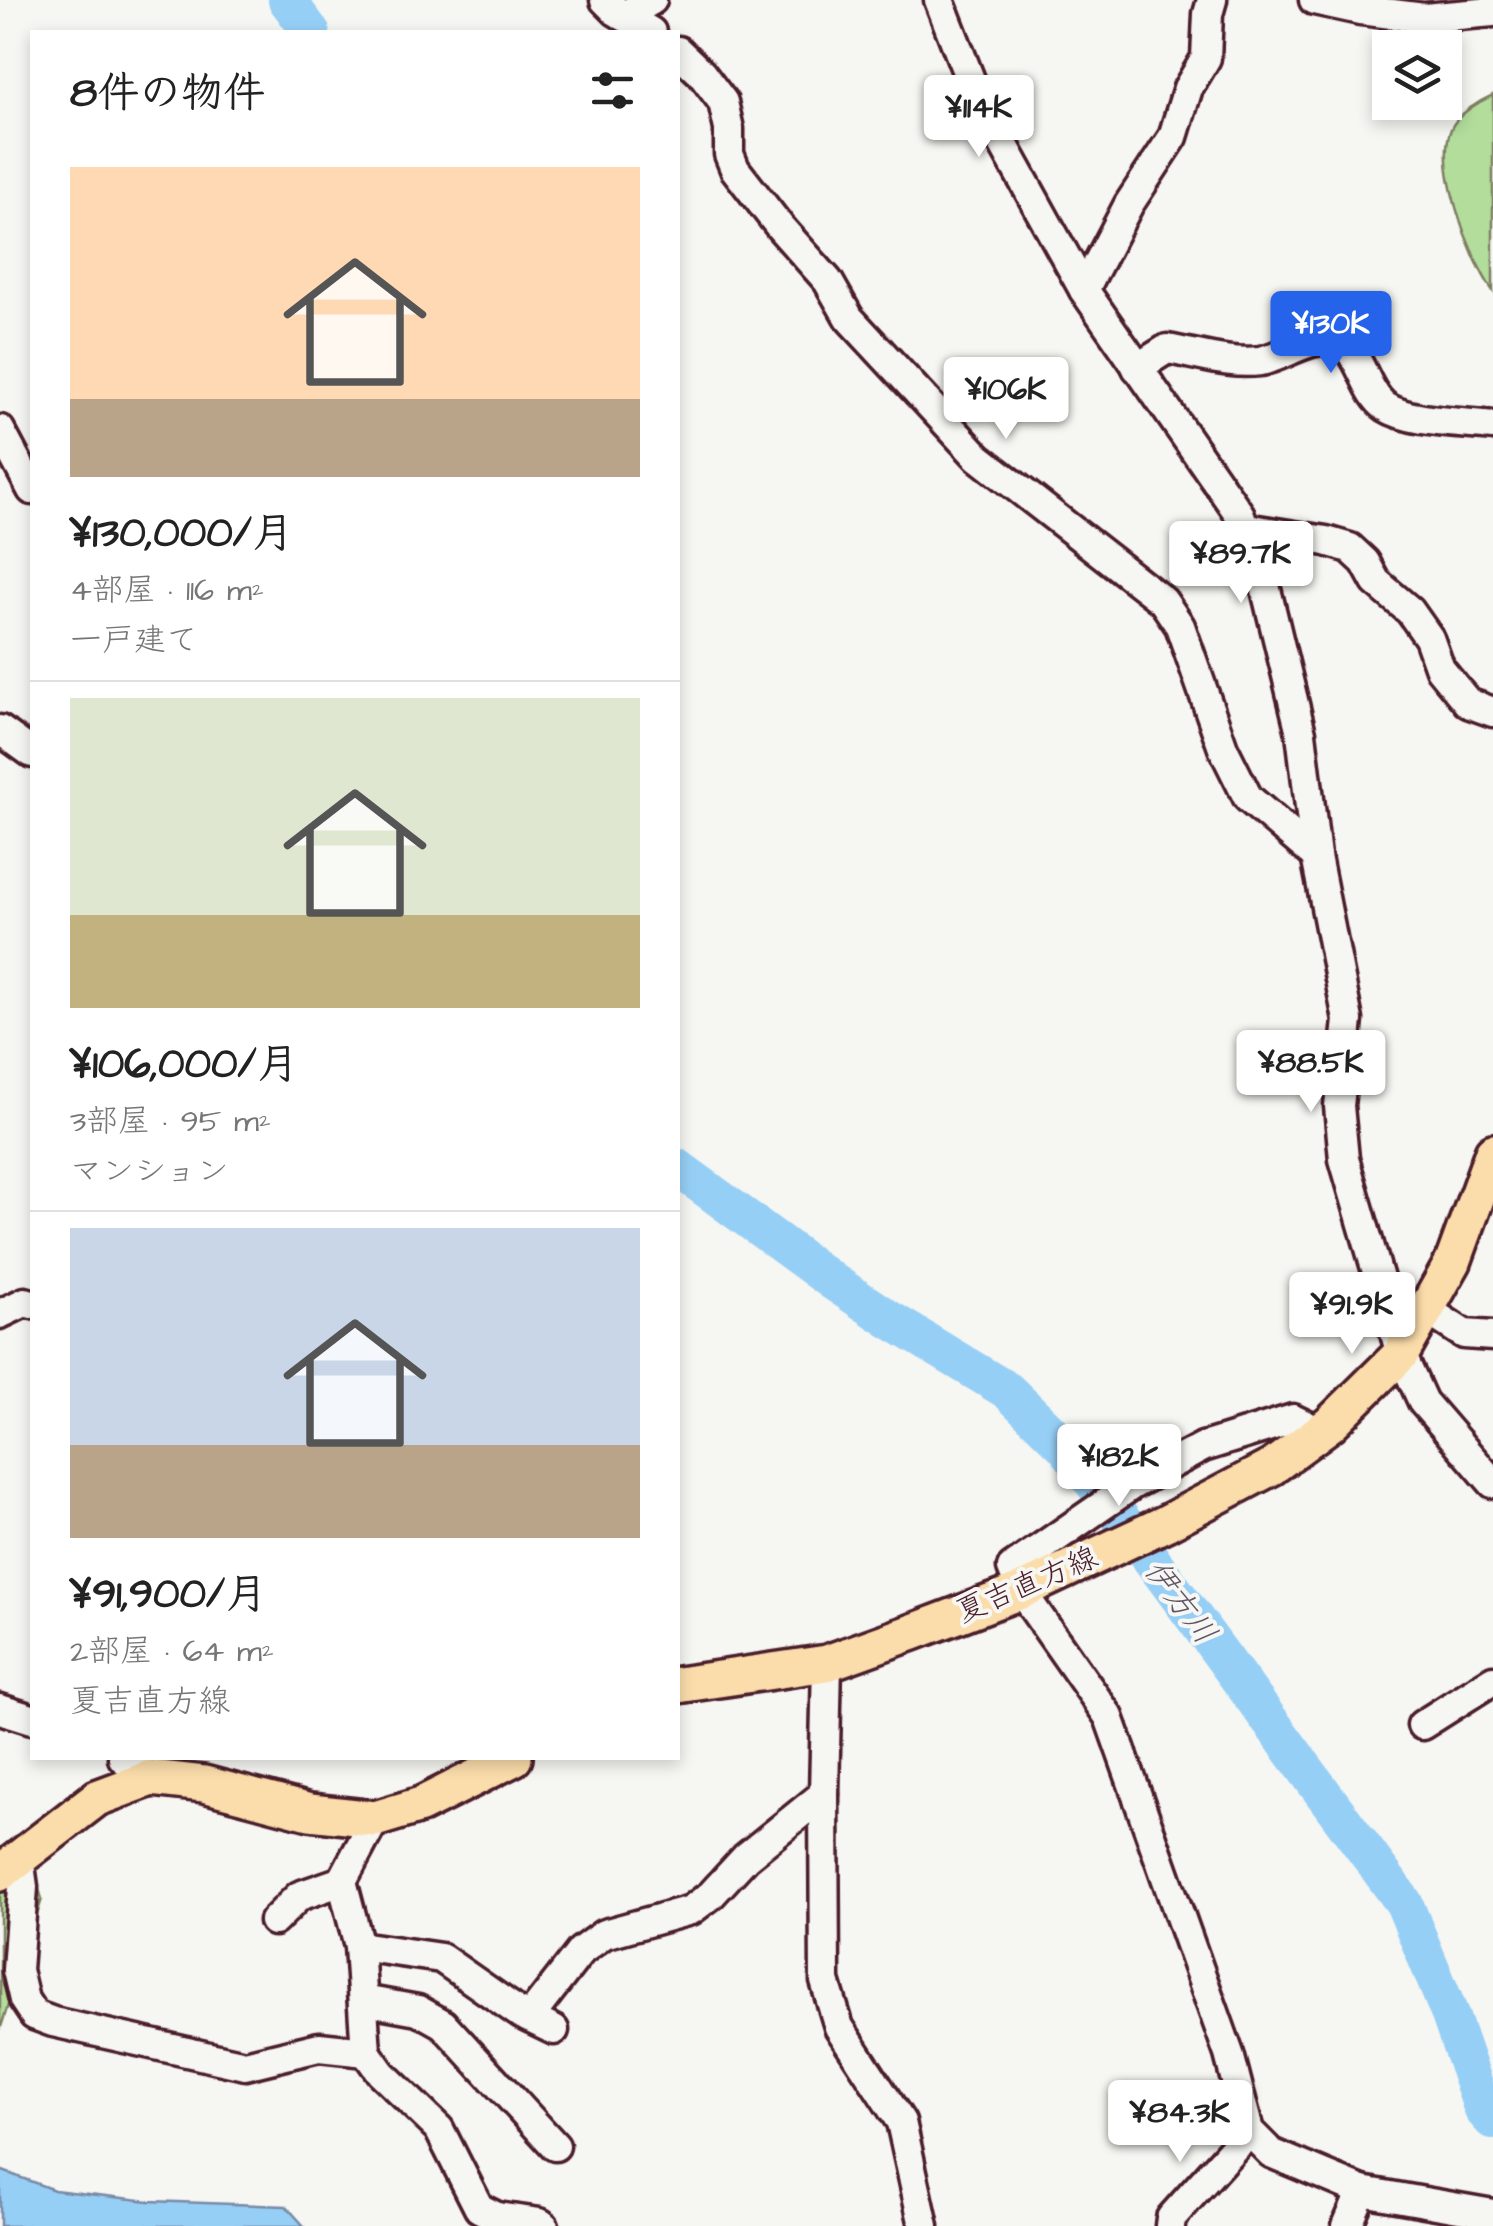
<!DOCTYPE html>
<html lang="ja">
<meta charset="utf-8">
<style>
:root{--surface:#fff;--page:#f6f6f6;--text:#222;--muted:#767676;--line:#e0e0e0;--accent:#2563eb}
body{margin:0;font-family:"Architects Daughter","Klee One",sans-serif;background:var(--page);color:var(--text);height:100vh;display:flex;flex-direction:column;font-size:38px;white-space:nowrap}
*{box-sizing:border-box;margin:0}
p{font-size:32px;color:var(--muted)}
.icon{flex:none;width:55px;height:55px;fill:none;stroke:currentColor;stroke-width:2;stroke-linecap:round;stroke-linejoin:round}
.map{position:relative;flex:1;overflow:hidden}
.sheet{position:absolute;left:30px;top:30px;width:650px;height:1730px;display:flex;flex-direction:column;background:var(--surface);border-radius:0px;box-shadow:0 5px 15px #0003}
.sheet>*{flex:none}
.fabs{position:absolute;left:1372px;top:30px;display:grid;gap:20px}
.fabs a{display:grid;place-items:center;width:90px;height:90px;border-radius:0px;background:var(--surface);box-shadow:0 5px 15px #0003;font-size:50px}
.price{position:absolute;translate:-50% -85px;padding:0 22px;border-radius:10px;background:#fff;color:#222;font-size:32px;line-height:65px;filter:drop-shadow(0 2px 5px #0008)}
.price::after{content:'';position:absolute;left:50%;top:60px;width:30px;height:22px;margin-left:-15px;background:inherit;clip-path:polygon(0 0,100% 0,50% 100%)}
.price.selected{background:var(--accent);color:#fff}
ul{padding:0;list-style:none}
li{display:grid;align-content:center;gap:20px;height:530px;padding:0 40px}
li+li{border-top:2px solid var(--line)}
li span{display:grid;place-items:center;height:310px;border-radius:0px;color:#555}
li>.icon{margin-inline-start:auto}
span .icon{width:180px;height:180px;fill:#fffc;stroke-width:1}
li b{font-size:42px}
h2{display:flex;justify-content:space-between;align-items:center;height:120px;padding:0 40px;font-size:42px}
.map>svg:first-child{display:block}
.green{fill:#b2dd9b;stroke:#7e7e63;stroke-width:2.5}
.water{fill:#96cff6;stroke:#7889a5;stroke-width:2.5}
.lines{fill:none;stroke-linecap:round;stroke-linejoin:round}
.river{stroke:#96cff6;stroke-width:38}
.minor-casing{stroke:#4a1f2b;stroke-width:35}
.major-casing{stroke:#4a1f2b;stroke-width:42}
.minor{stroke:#f6f6f2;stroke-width:28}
.major{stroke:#fbddab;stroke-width:35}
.labels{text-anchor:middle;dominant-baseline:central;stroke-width:8;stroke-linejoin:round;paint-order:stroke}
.street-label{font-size:30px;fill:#4a1f2b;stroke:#f6f6f2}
.water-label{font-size:32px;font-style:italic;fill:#615468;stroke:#f6f6f2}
</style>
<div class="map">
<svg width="1493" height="2226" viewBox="0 0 1493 2226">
<rect width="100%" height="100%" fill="#f6f6f2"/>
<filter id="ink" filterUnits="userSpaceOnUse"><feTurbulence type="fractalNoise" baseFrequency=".01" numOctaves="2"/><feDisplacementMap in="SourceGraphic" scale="20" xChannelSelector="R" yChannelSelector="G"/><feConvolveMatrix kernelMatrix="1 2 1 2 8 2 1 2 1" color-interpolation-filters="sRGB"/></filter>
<g filter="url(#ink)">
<g class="green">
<path d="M1493,95V291C1470,258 1435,167 1451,129C1457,114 1480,101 1493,95Z"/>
<path d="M0,1848C23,1858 36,1876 42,1899L0,2030Z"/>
</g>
<path class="water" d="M0,2170L54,2190L149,2201L286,2206L304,2226H0Z"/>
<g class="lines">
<g class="river">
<path d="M287,0L311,32"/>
<path d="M678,1168L832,1281L889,1319L1008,1391L1065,1446L1117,1513L1404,1903L1450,2015L1483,2110L1493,2121"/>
</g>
<defs>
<g id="minor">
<path d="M605,0L616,11L651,32"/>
<path d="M939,0L976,95L1084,290L1240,515L1262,573L1301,733L1316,856L1348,1020L1339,1106L1344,1159L1401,1354L1423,1402L1493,1483"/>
<path d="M1314,0L1360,10L1424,18L1493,12"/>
<path d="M624,16L652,0"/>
<path d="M678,51L701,73L723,102L729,129V154L735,169L780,227L828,281L849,318L978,457L1163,601L1180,626L1223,748L1248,798L1316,856"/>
<path d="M1084,290L1129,204L1173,137L1188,88L1206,58L1208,14L1212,0"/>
<path d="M1137,368L1167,349C1197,354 1230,365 1260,361C1284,357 1309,335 1335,341C1361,347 1363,391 1386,407C1411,423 1463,422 1493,426"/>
<path d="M0,430L32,490"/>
<path d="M1245,528L1326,541L1350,548L1365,562L1376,582L1410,611L1429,638L1440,669L1468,703L1493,712"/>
<path d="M0,730L32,753"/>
<path d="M1427,1310L1464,1334L1493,1336"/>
<path d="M0,1314L25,1302L32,1304"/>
<path d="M1320,1432L1293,1419L1203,1447L1132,1485L1012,1568L1021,1591L1109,1717L1229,2054L1249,2131L1271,2153L1362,2191L1347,2226"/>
<path d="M827,1663L824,1794L825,1981L839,2027L901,2122L924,2226"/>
<path d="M0,1709L32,1719"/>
<path d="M1422,1725L1493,1680"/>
<path d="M123,1758L151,1778"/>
<path d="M375,1819L342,1881L359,1946L366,2052L381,2073L439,2129L479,2208L497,2217L540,2223L544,2226"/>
<path d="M19,1858L23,1887L17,1970L24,2000L34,2015L53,2022L245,2065L319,2047L366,2052"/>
<path d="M274,1921L299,1896L342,1881"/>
<path d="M359,1946L441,1958L521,2014L554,2030"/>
<path d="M363,2000L418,2010L443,2024L555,2146"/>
<path d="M529,2018L581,1951L604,1934L691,1910L711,1895L746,1857L824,1794"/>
<path d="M1362,2191L1493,2214"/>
<path d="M1170,2226L1171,2218L1249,2131"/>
</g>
<g id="major">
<path d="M678,1685L827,1663L913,1632L1021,1591L1166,1523L1272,1467L1330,1424L1401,1354L1453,1262L1493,1152"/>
<path d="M0,1873L97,1798L151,1778L204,1784L310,1812L375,1819L421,1805L514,1758"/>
</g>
</defs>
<use href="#minor" class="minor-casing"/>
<use href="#major" class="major-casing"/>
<use href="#minor" class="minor"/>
<use href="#major" class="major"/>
</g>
</g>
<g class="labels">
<g class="street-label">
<text transform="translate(1027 1585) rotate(-23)">夏吉直方線</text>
</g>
<g class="water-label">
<text transform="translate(1180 1602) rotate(53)">伊方川</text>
</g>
</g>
</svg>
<div class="fabs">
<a><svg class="icon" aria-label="layers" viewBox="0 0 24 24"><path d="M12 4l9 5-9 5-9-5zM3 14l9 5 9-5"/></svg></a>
</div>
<b class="price" style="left:979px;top:160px">¥114K</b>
<b class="price selected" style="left:1331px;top:376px">¥130K</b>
<b class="price" style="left:1006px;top:442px">¥106K</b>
<b class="price" style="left:1241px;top:606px">¥89.7K</b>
<b class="price" style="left:1311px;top:1115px">¥88.5K</b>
<b class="price" style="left:1352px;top:1357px">¥91.9K</b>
<b class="price" style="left:1119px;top:1509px">¥182K</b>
<b class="price" style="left:1180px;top:2165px">¥84.3K</b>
<section class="sheet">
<h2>8件の物件<svg class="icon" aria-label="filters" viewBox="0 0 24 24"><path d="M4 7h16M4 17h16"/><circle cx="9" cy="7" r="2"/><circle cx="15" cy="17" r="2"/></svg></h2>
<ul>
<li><span style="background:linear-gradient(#ffd9b3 75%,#b9a48a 0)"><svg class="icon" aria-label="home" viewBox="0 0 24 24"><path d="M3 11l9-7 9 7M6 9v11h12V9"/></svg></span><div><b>¥130,000/月</b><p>4部屋 · 116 m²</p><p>一戸建て</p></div></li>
<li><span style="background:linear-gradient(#dfe7d0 70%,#c2b280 0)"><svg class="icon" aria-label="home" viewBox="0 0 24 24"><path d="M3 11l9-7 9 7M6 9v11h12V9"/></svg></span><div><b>¥106,000/月</b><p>3部屋 · 95 m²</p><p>マンション</p></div></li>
<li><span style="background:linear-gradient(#c9d6e8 70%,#b9a48a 0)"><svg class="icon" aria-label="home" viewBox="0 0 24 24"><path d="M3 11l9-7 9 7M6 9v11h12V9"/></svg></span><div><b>¥91,900/月</b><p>2部屋 · 64 m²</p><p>夏吉直方線</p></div></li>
</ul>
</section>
</div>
